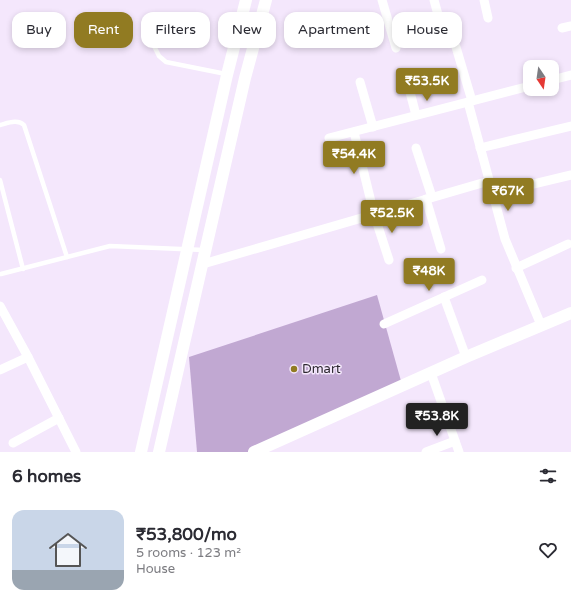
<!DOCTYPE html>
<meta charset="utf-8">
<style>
:root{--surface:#fff;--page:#f2f2f3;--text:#2b2b33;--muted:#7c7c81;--line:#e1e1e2;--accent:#917b22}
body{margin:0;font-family:"Varela Round",sans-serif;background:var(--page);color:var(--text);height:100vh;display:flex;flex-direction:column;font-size:15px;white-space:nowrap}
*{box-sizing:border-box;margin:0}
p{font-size:13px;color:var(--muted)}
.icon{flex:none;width:22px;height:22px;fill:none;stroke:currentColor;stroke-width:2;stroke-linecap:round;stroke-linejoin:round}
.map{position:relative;height:452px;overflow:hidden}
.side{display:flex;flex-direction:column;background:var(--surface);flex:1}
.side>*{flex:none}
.banner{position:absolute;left:12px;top:12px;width:547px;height:36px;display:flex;gap:8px}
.needle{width:26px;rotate:167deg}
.fabs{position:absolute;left:523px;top:60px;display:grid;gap:8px}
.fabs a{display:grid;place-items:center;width:36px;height:36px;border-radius:8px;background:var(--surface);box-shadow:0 2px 6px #0003;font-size:20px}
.price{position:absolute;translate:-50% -34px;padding:0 9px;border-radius:4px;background:var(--accent);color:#fff;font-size:13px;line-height:26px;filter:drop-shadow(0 1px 2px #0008)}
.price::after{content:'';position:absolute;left:50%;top:24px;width:12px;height:9px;margin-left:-6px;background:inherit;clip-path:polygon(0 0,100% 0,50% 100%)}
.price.active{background:#222;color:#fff}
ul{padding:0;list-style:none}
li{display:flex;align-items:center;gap:12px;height:100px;padding:0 12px}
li+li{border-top:1px solid var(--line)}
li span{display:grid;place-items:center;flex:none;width:112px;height:80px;border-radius:12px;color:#555}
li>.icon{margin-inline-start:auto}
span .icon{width:48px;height:48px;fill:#fffc;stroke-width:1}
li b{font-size:17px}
h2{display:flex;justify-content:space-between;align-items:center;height:48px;padding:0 12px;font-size:17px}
.pill{padding:0 14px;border-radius:12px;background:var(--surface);box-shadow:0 2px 6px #0003;font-size:14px;line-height:36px}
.pill.active{background:var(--accent);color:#fff}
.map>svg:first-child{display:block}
.building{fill:#c1a8d2}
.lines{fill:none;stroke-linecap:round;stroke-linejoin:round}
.service{stroke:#fff;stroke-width:4.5}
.minor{stroke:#fff;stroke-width:9}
.tertiary{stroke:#fff;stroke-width:12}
.poi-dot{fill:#917b22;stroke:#f4e7fc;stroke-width:1.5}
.labels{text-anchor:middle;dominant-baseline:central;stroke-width:3;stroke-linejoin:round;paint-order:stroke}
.poi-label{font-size:13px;fill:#2d2830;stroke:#f4e7fc;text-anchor:start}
</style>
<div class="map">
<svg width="571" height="452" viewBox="0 0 571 452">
<rect width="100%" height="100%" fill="#f4e7fc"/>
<path class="building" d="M377,295L401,381L252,452H197L189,357Z"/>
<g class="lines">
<g class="service">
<path d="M152,42L159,56L166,62L226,74"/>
<path d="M0,125C8,123 18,119 24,125L67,257"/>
<path d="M0,180L23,269"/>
<path d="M1,274L110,246L204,250"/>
</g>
<g class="minor">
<path d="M382,0L396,48"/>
<path d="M434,0L443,33"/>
<path d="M484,0L488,18"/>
<path d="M562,28L571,26"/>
<path d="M456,47L472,101"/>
<path d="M405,73L416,115"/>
<path d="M552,80L571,75"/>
<path d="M360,82L373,127"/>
<path d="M468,102L505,239L541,325"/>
<path d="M354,132L374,214L389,260"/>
<path d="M329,138L530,86"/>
<path d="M416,148L432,197"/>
<path d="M480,148L571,126"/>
<path d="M492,194L571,175"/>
<path d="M426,199L441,249"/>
<path d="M203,264L489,181"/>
<path d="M516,268L568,244"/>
<path d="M444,297L466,357"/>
<path d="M0,306L28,357"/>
<path d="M384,324L482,280"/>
<path d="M0,370L28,357L76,452"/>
<path d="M431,373L459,452"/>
<path d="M13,443L59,418"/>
<path d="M426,452L455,441"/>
</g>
<g class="tertiary">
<path d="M141,452L227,75L246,0"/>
<path d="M159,452L245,78L266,0"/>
<path d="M254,452L466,357L571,313"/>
</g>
</g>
<circle class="poi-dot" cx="294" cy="369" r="4"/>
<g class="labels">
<g class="poi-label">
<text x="302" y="369">Dmart</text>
</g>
</g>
</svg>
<div class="fabs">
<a><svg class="needle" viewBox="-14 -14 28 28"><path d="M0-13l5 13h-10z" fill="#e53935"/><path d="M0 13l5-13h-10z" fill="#7c7c81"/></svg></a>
</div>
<b class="price" style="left:427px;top:102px">₹53.5K</b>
<b class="price" style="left:354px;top:175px">₹54.4K</b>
<b class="price" style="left:508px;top:212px">₹67K</b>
<b class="price" style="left:392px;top:234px">₹52.5K</b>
<b class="price" style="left:429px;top:292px">₹48K</b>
<b class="price active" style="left:437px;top:437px">₹53.8K</b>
<div class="banner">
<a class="pill">Buy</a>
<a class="pill active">Rent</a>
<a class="pill">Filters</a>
<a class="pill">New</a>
<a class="pill">Apartment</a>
<a class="pill">House</a>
</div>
</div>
<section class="side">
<h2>6 homes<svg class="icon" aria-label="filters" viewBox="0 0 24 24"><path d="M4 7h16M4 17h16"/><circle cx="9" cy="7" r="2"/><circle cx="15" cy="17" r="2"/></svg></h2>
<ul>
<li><span style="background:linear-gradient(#c9d6e8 75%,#9aa5b1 0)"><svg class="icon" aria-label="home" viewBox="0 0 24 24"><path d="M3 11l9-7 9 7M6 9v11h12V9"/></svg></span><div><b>₹53,800/mo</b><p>5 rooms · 123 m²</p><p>House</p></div><svg class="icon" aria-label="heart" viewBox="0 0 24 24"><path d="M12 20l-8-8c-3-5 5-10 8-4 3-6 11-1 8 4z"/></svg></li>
</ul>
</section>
